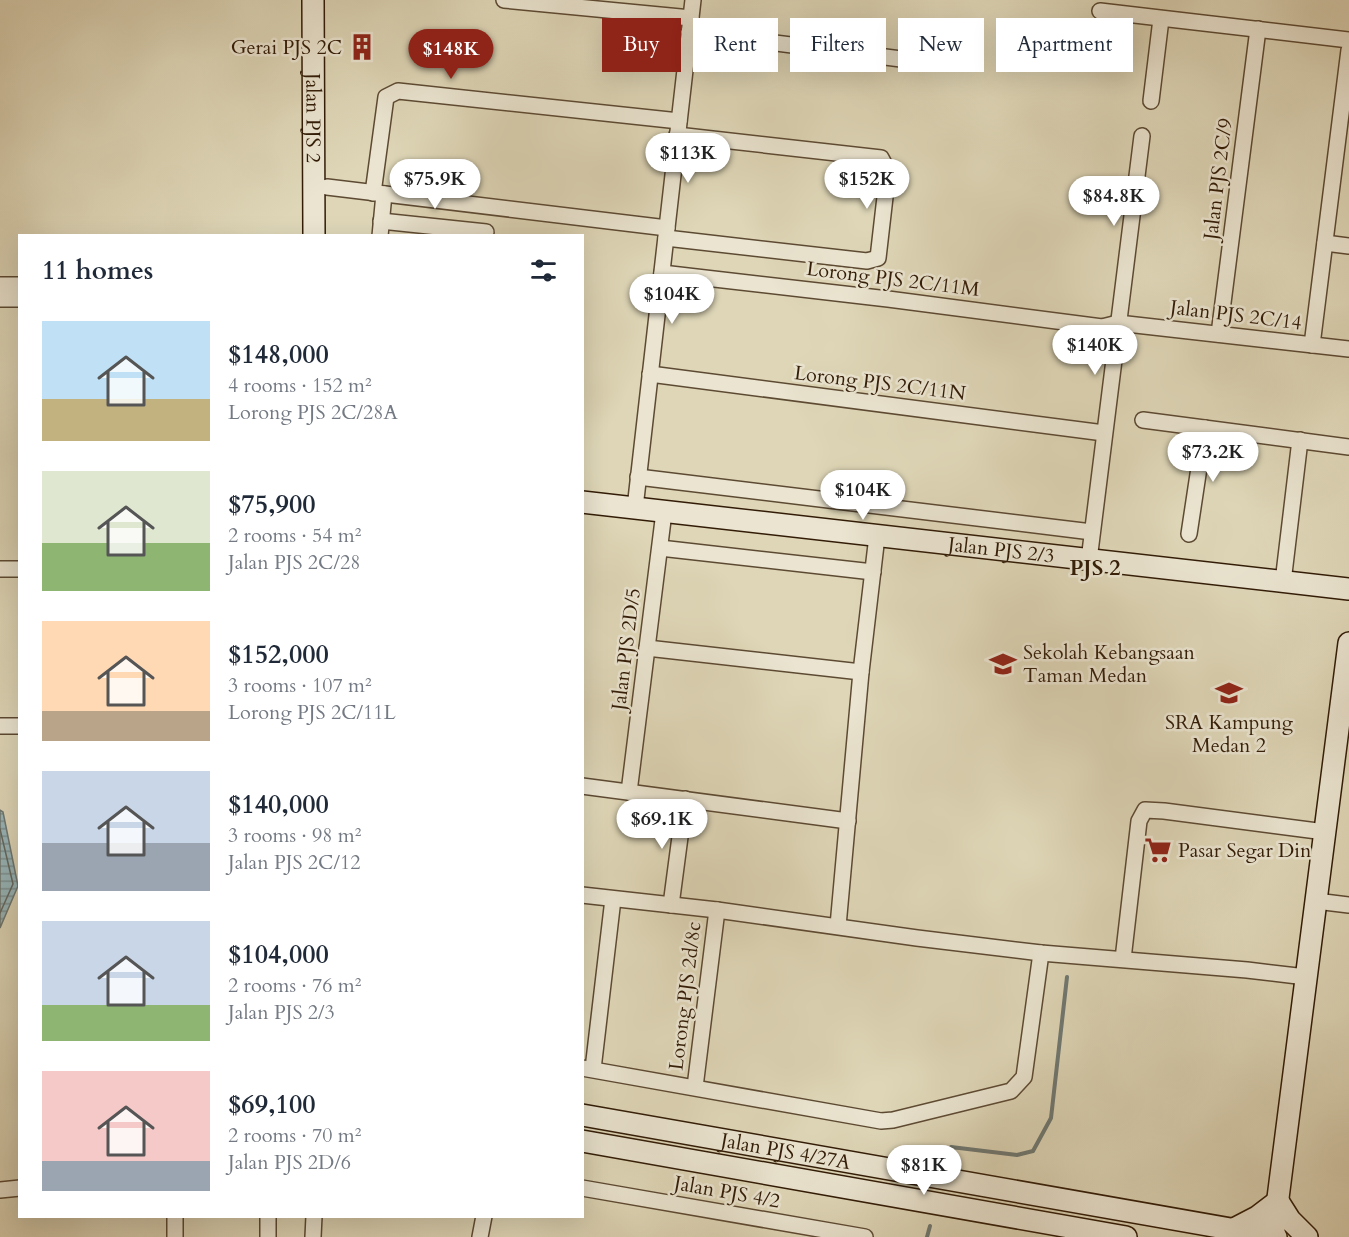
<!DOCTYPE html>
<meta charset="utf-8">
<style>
:root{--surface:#fff;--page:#f6f6f7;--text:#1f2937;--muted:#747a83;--accent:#8f2418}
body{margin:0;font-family:Cardo,serif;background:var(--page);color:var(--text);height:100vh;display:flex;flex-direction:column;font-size:22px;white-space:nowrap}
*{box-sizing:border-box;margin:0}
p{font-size:20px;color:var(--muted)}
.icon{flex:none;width:33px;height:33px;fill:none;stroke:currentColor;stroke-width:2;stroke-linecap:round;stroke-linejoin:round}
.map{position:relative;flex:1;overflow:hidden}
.sheet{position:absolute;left:18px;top:234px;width:566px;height:984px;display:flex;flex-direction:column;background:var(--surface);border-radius:0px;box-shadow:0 6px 24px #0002}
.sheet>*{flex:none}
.hud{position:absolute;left:602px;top:18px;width:570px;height:54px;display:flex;gap:12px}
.price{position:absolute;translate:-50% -51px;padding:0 14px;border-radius:21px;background:#fff;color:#222;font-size:20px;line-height:39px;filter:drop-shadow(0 2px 3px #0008)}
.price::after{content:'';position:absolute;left:50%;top:36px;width:18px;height:14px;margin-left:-9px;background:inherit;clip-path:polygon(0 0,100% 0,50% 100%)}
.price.active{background:var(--accent);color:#fff}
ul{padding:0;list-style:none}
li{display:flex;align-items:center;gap:18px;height:150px;padding:0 24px}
li span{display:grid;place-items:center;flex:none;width:168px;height:120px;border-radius:0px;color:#555}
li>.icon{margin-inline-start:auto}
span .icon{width:72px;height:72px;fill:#fffc;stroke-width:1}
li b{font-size:26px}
h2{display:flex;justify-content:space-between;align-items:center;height:72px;padding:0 24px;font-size:26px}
.pill{padding:0 21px;border-radius:0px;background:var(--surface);box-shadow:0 6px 24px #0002;font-size:21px;line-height:54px}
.pill.active{background:var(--accent);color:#fff}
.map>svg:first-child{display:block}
.water{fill:url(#water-rules);stroke:#6f7872;stroke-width:1.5}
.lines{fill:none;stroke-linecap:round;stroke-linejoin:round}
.shore{stroke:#656960;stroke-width:1.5}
.stream{stroke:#6f7872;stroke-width:4}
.street-casing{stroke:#5d4a33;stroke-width:18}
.secondary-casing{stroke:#321c07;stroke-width:24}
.street{stroke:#eae4d0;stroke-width:15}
.secondary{stroke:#eae4d0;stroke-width:21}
.labels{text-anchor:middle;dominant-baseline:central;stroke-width:5;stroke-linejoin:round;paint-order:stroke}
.poi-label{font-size:20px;fill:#321c07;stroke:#eae4d0;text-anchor:start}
.street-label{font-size:20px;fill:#321c07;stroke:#eae4d0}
.quarter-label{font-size:22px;font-weight:bold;fill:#321c07;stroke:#eae4d0}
</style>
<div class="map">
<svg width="1349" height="1237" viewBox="0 0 1349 1237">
<defs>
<pattern id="water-rules" width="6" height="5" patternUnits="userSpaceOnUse" patternTransform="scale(1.5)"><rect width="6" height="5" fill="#98b6ba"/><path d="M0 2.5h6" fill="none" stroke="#7d9395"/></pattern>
</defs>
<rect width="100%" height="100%" fill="#ded6b7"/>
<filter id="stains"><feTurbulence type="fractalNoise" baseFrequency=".00333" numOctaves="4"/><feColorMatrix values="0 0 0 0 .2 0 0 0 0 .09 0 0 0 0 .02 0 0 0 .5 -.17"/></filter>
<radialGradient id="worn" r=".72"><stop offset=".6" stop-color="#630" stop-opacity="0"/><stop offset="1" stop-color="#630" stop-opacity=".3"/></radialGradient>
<path class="water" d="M0,810L3,812L18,886L0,928Z"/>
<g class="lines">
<path class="shore" d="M0,829L13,884L0,913"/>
<g class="stream">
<path d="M951,1147L1017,1155L1033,1151L1051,1118L1067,977"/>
<path d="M927,1237L930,1226"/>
</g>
<defs>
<g id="street">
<path d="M504,0L691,18"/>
<path d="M1100,11L1349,40"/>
<path d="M689,32L901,59"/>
<path d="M1151,101L1161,19"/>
<path d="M327,187L667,228"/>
<path d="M373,193L386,97L398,91L679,121"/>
<path d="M381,221L486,232"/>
<path d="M380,236L384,194"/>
<path d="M666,238L867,261L878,258L888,171L881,158L677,135"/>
<path d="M1325,243L1349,246"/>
<path d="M662,273L888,299L1102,327L1118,323L1349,349"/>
<path d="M0,285H20"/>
<path d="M0,299H20"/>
<path d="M1219,334L1258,29"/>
<path d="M1312,345L1349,50"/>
<path d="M650,374L1104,433"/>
<path d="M1143,420L1349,447"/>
<path d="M638,477L1092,532"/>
<path d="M635,508L693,0"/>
<path d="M1189,534L1205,428"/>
<path d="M660,548L873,572"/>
<path d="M1089,560L1142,136"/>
<path d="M0,569H20"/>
<path d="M1283,582L1300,440"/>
<path d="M647,648L861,672"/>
<path d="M0,726H20"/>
<path d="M582,786L848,821"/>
<path d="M629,792L664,512"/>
<path d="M582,895L717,910L917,938L1041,953L1247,970L1306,977"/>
<path d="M1316,901L1349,905"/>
<path d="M671,905L685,799"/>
<path d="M838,926L861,672L877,536"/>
<path d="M1123,959L1139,821L1145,810L1164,811L1325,832"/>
<path d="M582,1068L881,1121L893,1120L1011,1091L1024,1077L1041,953"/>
<path d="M593,1069L613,899"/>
<path d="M695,1087L717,910"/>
<path d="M582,1188L865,1237"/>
<path d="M0,1190L20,1188"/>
<path d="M175,1216V1237"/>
<path d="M268,1237V1216"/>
<path d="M313,1237L314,1216"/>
<path d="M480,1237L484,1216"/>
</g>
<g id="secondary">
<path id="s1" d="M313,0L314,236"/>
<path id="s2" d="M582,502L1349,589"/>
<path id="s3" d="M582,1115L1276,1237"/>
<path d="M582,1141L1126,1237"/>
<path d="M1278,1201L1290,1220L1307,1237"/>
<path d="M1232,1230L1257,1217L1278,1201"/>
<path d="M1273,1237L1349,643"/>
</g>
</defs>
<use href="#street" class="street-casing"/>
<use href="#secondary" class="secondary-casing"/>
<use href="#street" class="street"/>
<use href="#secondary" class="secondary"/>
</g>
<defs>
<symbol id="building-bare" viewBox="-9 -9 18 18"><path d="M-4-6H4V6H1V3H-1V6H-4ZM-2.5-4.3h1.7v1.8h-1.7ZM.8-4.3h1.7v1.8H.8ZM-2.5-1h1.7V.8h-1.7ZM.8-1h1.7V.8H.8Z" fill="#8f2418" stroke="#eae4d0" stroke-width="2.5" paint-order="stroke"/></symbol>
<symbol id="school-bare" viewBox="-9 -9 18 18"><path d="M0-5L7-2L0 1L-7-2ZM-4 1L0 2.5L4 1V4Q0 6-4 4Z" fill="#8f2418" stroke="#eae4d0" stroke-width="2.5" paint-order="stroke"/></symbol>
<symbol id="supermarket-bare" viewBox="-9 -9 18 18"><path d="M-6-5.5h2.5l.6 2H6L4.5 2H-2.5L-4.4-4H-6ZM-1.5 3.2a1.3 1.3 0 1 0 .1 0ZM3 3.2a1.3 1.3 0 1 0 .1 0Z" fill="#8f2418" stroke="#eae4d0" stroke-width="2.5" paint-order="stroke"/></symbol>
</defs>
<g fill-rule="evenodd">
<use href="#building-bare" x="343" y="28" width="38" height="38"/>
<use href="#school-bare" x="984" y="645" width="38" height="38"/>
<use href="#school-bare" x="1210" y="674" width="38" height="38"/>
<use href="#supermarket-bare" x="1139" y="831" width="38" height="38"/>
</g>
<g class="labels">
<g class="poi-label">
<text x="342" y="47" text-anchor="end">Gerai PJS 2C</text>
<text x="1023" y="652">Sekolah Kebangsaan<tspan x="1023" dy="23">Taman Medan</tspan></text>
<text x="1229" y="722" text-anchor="middle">SRA Kampung<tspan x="1229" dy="23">Medan 2</tspan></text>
<text x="1178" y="850">Pasar Segar Din</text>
</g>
<g class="street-label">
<text stroke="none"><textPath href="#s1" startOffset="118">Jalan PJS 2</textPath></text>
<text transform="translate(1218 179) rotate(-83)">Jalan PJS 2C/9</text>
<text transform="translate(893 279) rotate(7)">Lorong PJS 2C/11M</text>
<text transform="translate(1236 315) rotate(7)">Jalan PJS 2C/14</text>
<text transform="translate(880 383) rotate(7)">Lorong PJS 2C/11N</text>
<text stroke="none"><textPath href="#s2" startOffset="422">Jalan PJS 2/3</textPath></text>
<text transform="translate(626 649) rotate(-83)">Jalan PJS 2D/5</text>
<text transform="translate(685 996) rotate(-83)">Lorong PJS 2d/8c</text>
<text stroke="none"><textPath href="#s3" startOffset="207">Jalan PJS 4/27A</textPath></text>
<text transform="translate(727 1192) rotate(10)">Jalan PJS 4/2</text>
</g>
<g class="quarter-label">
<text x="1095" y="568">PJS 2</text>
</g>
</g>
<rect width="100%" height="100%" filter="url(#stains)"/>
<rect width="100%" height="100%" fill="url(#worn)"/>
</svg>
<b class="price active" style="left:451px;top:80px">$148K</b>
<b class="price" style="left:688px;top:184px">$113K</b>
<b class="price" style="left:435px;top:210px">$75.9K</b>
<b class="price" style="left:867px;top:210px">$152K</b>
<b class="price" style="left:1114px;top:227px">$84.8K</b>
<b class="price" style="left:672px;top:325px">$104K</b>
<b class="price" style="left:1095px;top:376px">$140K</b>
<b class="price" style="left:1213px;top:483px">$73.2K</b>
<b class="price" style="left:863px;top:521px">$104K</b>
<b class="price" style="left:662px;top:850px">$69.1K</b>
<b class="price" style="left:924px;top:1196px">$81K</b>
<div class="hud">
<a class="pill active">Buy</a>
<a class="pill">Rent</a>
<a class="pill">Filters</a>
<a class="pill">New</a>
<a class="pill">Apartment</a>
</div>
<section class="sheet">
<h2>11 homes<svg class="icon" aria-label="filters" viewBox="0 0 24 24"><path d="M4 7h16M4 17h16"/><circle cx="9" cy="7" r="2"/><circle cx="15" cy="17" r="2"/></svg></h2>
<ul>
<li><span style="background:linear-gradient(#bfe0f5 65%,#c2b280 0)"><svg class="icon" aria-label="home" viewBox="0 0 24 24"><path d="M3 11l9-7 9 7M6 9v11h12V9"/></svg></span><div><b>$148,000</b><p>4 rooms · 152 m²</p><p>Lorong PJS 2C/28A</p></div></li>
<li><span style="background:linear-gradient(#dfe7d0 60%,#8fb573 0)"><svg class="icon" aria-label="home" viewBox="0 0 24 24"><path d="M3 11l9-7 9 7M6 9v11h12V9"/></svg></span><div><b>$75,900</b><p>2 rooms · 54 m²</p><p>Jalan PJS 2C/28</p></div></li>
<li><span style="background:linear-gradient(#ffd9b3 75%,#b9a48a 0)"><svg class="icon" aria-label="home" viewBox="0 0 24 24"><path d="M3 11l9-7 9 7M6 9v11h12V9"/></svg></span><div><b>$152,000</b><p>3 rooms · 107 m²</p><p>Lorong PJS 2C/11L</p></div></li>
<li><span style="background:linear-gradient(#c9d6e8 60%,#9aa5b1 0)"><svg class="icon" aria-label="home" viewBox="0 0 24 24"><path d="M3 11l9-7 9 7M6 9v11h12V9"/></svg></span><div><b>$140,000</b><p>3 rooms · 98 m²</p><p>Jalan PJS 2C/12</p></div></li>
<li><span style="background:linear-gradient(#c9d6e8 70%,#8fb573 0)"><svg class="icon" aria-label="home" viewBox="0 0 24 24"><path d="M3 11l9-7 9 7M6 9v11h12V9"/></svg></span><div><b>$104,000</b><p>2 rooms · 76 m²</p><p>Jalan PJS 2/3</p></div></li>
<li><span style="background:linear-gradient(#f6c9c9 75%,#9aa5b1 0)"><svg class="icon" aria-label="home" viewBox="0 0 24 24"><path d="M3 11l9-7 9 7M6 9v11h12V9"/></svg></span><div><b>$69,100</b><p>2 rooms · 70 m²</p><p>Jalan PJS 2D/6</p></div></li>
</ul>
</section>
</div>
